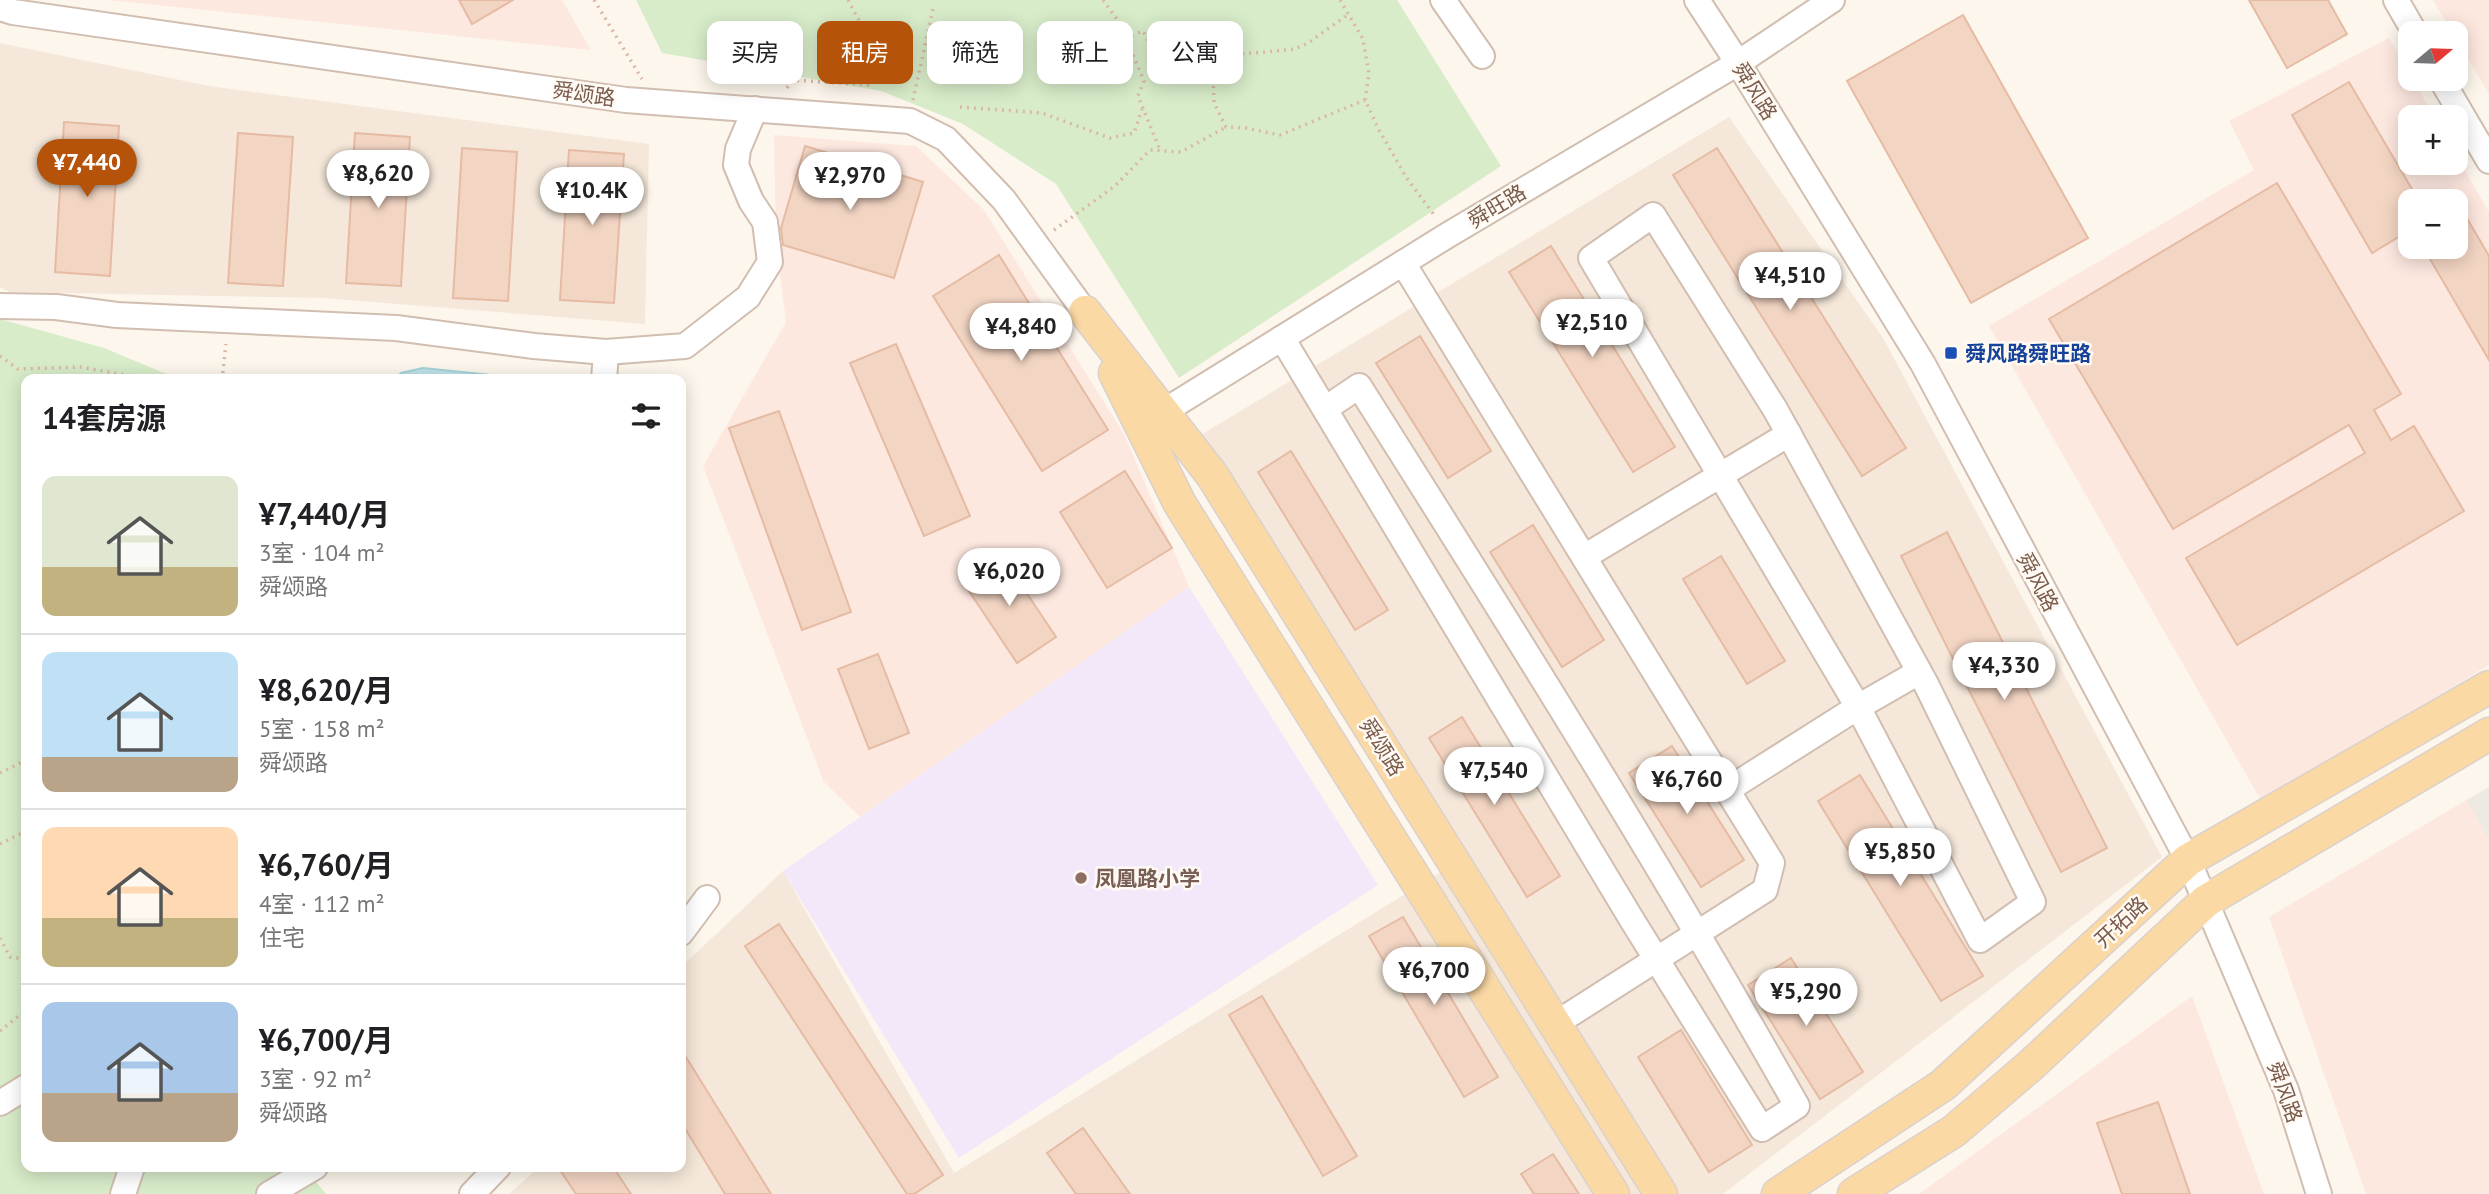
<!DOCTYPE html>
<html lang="zh">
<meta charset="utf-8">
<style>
:root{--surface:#fff;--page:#f2f2f2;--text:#202124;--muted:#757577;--line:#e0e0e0;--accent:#b45309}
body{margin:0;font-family:"PT Sans","Noto Sans SC",sans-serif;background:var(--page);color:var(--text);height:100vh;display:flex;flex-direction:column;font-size:26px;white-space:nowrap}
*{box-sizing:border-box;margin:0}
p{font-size:23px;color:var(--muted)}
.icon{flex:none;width:38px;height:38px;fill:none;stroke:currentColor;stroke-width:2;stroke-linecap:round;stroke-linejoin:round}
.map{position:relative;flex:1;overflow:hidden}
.sheet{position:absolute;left:21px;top:374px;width:665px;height:798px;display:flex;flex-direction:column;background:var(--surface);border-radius:14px;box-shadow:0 4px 18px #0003}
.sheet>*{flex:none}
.hud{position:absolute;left:707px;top:21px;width:665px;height:63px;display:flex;gap:14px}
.needle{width:46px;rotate:71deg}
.buttons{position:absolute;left:2398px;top:21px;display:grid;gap:14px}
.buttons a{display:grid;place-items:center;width:70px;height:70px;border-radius:14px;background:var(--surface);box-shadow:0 4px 18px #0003;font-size:35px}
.price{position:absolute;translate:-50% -60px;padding:0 16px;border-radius:24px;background:#fff;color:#222;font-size:23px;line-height:46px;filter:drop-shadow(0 2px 4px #0008)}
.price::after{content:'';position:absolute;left:50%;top:42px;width:21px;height:16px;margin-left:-10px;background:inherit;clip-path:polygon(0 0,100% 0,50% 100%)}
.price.on{background:var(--accent);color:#fff}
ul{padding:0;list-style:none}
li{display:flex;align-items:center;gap:21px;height:175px;padding:0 21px}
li+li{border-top:2px solid var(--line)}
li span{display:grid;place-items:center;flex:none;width:196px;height:140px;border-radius:14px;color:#555}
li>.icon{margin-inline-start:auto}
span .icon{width:84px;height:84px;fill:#fffc;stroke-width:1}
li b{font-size:30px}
h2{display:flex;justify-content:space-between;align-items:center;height:84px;padding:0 21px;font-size:30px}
.tag{padding:0 24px;border-radius:14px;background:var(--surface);box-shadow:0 4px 18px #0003;font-size:24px;line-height:63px}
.tag.on{background:var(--accent);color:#fff}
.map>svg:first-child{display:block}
.residential{fill:#f5e8da}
.commercial{fill:#fde8e0;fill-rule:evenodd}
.industrial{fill:#efe9e4}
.education{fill:#f3e8fa}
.green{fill:#d8ecc9}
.water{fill:#bfe3e8;stroke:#a5d3da;stroke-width:2}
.building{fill:#f3d5c3;stroke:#e6bba3;stroke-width:2}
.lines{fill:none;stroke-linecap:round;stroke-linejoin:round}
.minor-casing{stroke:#d1beb0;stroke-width:28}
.major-casing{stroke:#dad1cd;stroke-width:35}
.path{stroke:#d9b8a5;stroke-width:3.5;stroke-dasharray:2 5;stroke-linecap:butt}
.minor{stroke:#fff;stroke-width:24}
.major{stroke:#fbd9a5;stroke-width:32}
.transit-dot{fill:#1a4fb4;stroke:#fffaf3;stroke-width:2.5}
.education-dot{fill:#8d6e63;stroke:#fffaf3;stroke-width:2.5}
.labels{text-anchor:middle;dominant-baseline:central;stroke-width:5;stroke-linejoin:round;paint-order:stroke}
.street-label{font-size:21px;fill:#7a5c4d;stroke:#fffaf3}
.transit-label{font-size:21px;font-weight:bold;fill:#164399;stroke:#fffaf3;text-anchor:start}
.education-label{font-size:21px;font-weight:bold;fill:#785e54;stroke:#fffaf3;text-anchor:start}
</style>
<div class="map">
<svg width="2489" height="1194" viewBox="0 0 2489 1194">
<rect width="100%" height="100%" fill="#fdf6ec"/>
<g class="residential">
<path d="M0,43L209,86L649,144L645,324L323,298L10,292L0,287Z"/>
<path d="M1729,117L1883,338L2162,857L1723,1194H509L539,1167H681V967L783,871L954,1173L1460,860L1199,436Z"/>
</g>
<g class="commercial">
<path d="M108,0H562L591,50Z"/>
<path d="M2433,0H2489V94L2455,37V33H2453Z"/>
<path d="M2389,38L2410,74V79H2412L2435,117H2410V163H2455V153L2489,212V665L2262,802L1989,326L2254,170L2229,121ZM2410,201H2455V247H2410Z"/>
<path d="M774,135L916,146L984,210L1124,434L1189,587L860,817L824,782L703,466L786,322L776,243Z"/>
<path d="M2468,799L2489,836V1194H2366L2269,917Z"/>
<path d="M2192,996L2264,1194H1919Z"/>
</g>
<path class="industrial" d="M2489,787V839L2466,800Z"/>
<path class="education" d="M1189,587L1378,885L959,1158L783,871Z"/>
<g class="green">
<path d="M636,0H1397L1501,166L1179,378L1056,184L963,124L881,91L662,53Z"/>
<path d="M0,319L104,348L181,380H26V1167H304L326,1194H0Z"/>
</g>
<path class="water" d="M423,368L500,376L502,380H395L401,373Z"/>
<g class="building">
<path d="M459,0H513L472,24Z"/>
<path d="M2249,0H2328L2347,34L2287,68Z"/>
<path d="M1963,15L2088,238L1971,303L1847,81Z"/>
<path d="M2349,82L2419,201H2410V230L2372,253L2292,115Z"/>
<path d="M64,122L119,126L110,276L55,272Z"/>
<path d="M238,133L293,137L283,286L228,283Z"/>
<path d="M355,133L410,137L401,286L346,283Z"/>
<path d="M805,146L923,182L894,278L783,245L781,228Z"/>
<path d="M462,148L517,152L508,301L453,298Z"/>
<path d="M1717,148L1906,448L1862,476L1673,175Z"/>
<path d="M569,150L624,154L614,303L560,300Z"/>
<path d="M2277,183L2401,394L2374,410L2391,440L2414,426L2464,511L2237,645L2186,558L2365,453L2349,425L2173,529L2049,319Z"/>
<path d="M2455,198L2489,256V360L2423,247H2455Z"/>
<path d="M1551,246L1675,447L1633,472L1509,272Z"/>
<path d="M999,255L1108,430L1042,471L933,296Z"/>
<path d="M1420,336L1491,451L1448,478L1376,363Z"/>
<path d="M896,344L970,516L924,536L850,363Z"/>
<path d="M779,411L851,612L802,630L729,428Z"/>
<path d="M1291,451L1388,610L1355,630L1258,472Z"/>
<path d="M1125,471L1172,548L1107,588L1060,512Z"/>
<path d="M1533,525L1604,640L1562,667L1490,552Z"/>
<path d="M1947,532L2107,848L2061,872L1901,556Z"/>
<path d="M1000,553L1056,637L1017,663L961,579Z"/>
<path d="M1721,556L1785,661L1747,684L1683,579Z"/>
<path d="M878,654L909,733L869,749L838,669Z"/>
<path d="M1462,717L1560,876L1527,897L1429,738Z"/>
<path d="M1672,746L1744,860L1701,887L1629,773Z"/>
<path d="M1860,775L1983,976L1941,1001L1818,801Z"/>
<path d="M1403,917L1498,1077L1464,1097L1369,936Z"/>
<path d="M779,924L943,1175L914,1194H907L745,946Z"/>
<path d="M1791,958L1863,1072L1820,1099L1748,985Z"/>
<path d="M1262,996L1357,1156L1323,1176L1229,1015Z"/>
<path d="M1681,1030L1752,1145L1709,1172L1638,1057Z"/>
<path d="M681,1049L771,1194H725L681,1122Z"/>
<path d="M2158,1102L2190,1194H2122L2097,1123Z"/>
<path d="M1083,1128L1130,1194H1076L1047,1153Z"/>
<path d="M1553,1154L1579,1194H1534L1521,1174Z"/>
<path d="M558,1167H613L631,1194H576Z"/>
</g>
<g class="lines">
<defs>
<g id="minor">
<path d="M1443,0L1482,56"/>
<path d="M1697,0L1738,63L1923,364L2188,860L2286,1090L2319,1194"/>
<path d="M2396,0L2415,33"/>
<path d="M0,8L13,12L626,100L910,121L946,139L1004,200L1085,312"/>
<path d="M2441,79L2489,161"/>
<path d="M1653,215L1775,409L1926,684L2033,902L1980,940L1858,707L1591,258Z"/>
<path d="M1403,263L1772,863L1765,890L1555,1024"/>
<path d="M0,306L56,307L117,315L396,328L534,346L606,352L685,346L748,297L770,262L765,222L751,201L736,165L738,149L755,109"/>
<path d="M1282,338L1632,920L1762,1129L1797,1106C1659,862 1509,623 1359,386L1325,409"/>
<path d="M604,380L606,352"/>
<path d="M1163,412L1448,235L1738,63L1832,0"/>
<path d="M1584,557L1789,434"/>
<path d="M1727,790L1858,707L1919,672"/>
<path d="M681,933L707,898"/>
<path d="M0,1103L26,1087"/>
<path d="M123,1194L132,1167"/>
<path d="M269,1194L315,1167"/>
<path d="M472,1194L498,1167"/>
</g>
<g id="major">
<path d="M1085,312L1212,475L1661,1194"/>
<path d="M1115,373L1180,504L1613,1194"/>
<path d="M1778,1194L1943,1085L2188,860L2489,687"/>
<path d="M1854,1194L1954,1131L2030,1066L2206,901L2489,734"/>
</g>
</defs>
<use href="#minor" class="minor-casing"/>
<use href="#major" class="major-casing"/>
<g class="path">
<path d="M594,0L642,79"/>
<path d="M848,0L863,28L883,55L890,57"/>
<path d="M1103,0L1119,22L1144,81L1138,96L1160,150"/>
<path d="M1340,0L1363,39L1369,74L1365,100L1379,130L1406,177L1435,216"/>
<path d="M1125,38L1143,31L1153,50L1169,58L1212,51L1226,55L1265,52L1295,49L1308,43L1349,14"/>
<path d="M1212,51L1214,103L1226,127L1246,128L1280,135L1365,100"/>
<path d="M787,88L793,80L868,85L883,55"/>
<path d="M913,100L933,9"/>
<path d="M960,107L1042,113L1110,138L1134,133L1142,109"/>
<path d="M1054,230L1115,186L1150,150L1181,152L1226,127"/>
<path d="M0,356L18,369L80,367L155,380"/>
<path d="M222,380L226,344"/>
<path d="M0,773L26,760"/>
<path d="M0,844L26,831"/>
<path d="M0,938L10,957L26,959"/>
<path d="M0,1031L26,1010"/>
</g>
<use href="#minor" class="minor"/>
<use href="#major" class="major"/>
</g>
<rect class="transit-dot" x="1944" y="346" width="14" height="14" rx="3.5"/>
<circle class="education-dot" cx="1081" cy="878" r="7"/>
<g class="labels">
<g class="street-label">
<text transform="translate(1755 91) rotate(58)">舜风路</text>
<text transform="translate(584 94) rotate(8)">舜颂路</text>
<text transform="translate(1497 206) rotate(-31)">舜旺路</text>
<text transform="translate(2038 582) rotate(62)">舜风路</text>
<text transform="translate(1382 747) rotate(58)">舜颂路</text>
<text transform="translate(2121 922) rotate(-43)">开拓路</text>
<text transform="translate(2285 1092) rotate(70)">舜风路</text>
</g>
<g class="transit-label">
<text x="1965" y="353">舜风路舜旺路</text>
</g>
<g class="education-label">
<text x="1095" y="878">凤凰路小学</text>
</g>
</g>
</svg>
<div class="buttons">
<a><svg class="needle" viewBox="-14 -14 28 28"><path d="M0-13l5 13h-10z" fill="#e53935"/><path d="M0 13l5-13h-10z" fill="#757577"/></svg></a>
<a>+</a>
<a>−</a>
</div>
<b class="price on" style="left:87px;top:199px">¥7,440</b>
<b class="price" style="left:378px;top:210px">¥8,620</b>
<b class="price" style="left:850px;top:212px">¥2,970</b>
<b class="price" style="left:592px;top:227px">¥10.4K</b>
<b class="price" style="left:1790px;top:312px">¥4,510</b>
<b class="price" style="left:1592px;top:359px">¥2,510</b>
<b class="price" style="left:1021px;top:363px">¥4,840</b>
<b class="price" style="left:1009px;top:608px">¥6,020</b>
<b class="price" style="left:2004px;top:702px">¥4,330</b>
<b class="price" style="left:1494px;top:807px">¥7,540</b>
<b class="price" style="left:1687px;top:816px">¥6,760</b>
<b class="price" style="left:1900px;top:888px">¥5,850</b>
<b class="price" style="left:1434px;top:1007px">¥6,700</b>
<b class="price" style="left:1806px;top:1028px">¥5,290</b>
<div class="hud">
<a class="tag">买房</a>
<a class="tag on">租房</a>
<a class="tag">筛选</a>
<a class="tag">新上</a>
<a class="tag">公寓</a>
</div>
<section class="sheet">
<h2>14套房源<svg class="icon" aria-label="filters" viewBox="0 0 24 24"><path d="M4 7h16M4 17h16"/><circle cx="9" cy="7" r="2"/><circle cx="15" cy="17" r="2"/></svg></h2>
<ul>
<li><span style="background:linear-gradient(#dfe7d0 65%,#c2b280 0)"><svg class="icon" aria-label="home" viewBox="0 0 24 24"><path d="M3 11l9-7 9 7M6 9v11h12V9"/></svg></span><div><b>¥7,440/月</b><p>3室 · 104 m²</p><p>舜颂路</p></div></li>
<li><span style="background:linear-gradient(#bfe0f5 75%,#b9a48a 0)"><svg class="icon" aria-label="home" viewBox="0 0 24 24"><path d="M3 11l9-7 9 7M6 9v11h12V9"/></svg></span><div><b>¥8,620/月</b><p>5室 · 158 m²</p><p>舜颂路</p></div></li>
<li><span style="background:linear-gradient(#ffd9b3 65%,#c2b280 0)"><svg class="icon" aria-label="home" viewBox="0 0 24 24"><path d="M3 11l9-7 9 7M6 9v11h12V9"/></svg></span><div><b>¥6,760/月</b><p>4室 · 112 m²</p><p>住宅</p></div></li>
<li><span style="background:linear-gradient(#a9c7e8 65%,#b9a48a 0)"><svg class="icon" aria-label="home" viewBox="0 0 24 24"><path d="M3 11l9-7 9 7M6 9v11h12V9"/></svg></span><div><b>¥6,700/月</b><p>3室 · 92 m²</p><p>舜颂路</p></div></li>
</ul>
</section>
</div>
